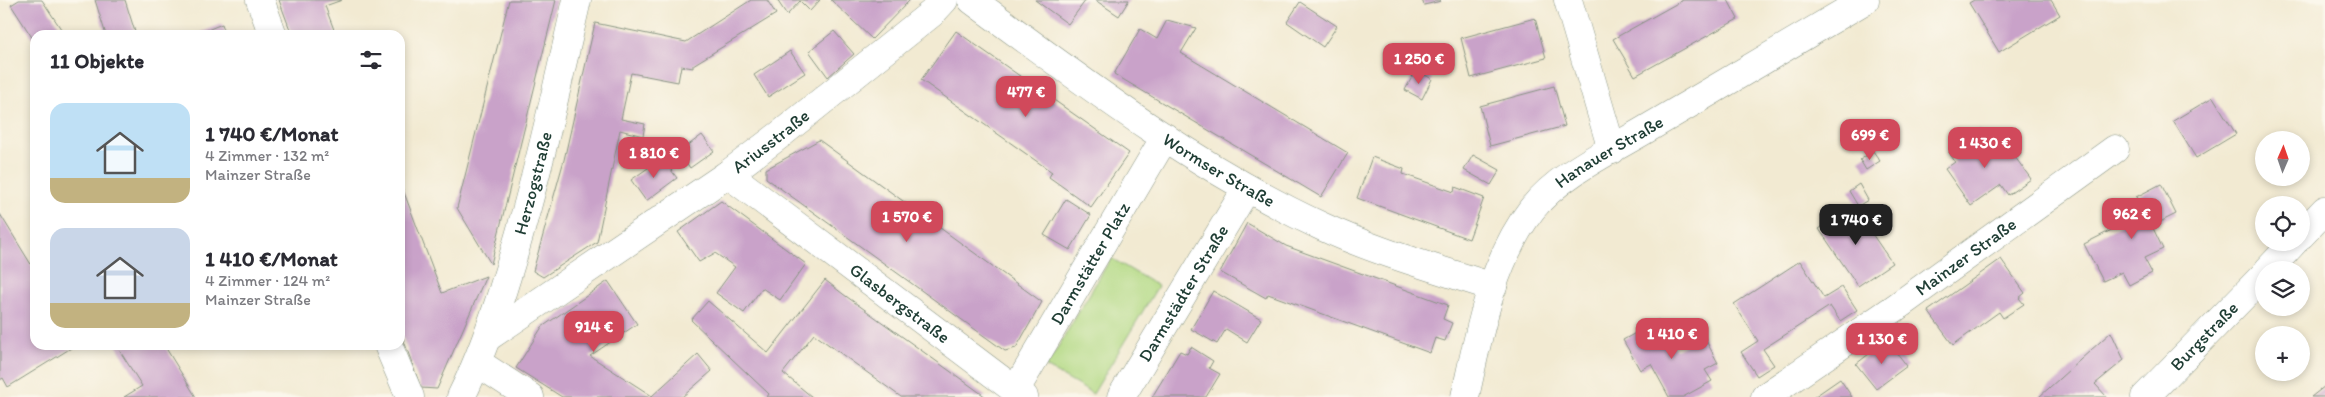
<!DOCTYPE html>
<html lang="de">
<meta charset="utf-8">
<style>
:root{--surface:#fff;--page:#f2f2f3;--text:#2b2b33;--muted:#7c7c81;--accent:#d1495b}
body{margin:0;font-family:Itim,sans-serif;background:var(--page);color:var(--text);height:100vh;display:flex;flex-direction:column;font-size:19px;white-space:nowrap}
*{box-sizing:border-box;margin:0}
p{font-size:16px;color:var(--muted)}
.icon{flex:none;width:28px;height:28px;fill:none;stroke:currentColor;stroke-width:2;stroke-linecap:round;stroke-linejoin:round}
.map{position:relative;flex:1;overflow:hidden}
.sheet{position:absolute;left:30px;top:30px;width:375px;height:320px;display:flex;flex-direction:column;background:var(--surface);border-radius:15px;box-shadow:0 2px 8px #0003}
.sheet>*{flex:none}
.needle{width:32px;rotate:2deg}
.fabs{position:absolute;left:2255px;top:131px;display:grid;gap:10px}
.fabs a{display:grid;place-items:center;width:55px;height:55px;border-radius:50%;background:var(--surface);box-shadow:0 2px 8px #0003;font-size:25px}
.price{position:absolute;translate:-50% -42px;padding:0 11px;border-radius:10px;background:var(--accent);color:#fff;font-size:16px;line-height:32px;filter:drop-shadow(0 1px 2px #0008)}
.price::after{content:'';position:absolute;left:50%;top:30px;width:15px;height:11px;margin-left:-8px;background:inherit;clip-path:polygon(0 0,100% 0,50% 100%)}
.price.selected{background:#222;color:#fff}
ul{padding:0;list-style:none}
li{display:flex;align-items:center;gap:15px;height:125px;padding:0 20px}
li span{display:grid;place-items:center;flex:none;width:140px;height:100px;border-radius:15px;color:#555}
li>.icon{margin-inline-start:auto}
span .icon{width:60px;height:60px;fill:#fffc;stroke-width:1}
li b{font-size:21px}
h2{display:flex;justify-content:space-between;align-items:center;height:60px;padding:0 20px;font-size:21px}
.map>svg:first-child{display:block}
.green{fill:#b2d983;stroke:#688b5c}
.building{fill:#c9a2c9}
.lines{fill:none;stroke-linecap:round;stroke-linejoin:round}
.minor-casing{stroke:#889483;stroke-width:29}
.minor{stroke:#fff;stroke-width:28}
.labels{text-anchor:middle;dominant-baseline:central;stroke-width:4;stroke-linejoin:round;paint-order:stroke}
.street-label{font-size:18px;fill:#1f3d34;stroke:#fbf7ec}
</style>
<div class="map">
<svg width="2325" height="397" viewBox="0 0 2325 397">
<rect width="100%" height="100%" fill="#fbf7ec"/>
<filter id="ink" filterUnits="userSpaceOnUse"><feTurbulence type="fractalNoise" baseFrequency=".02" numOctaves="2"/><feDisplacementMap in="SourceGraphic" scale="10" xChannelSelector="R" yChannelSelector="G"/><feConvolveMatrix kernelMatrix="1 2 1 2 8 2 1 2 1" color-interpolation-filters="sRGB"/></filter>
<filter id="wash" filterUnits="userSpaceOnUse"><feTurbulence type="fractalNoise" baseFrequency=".0096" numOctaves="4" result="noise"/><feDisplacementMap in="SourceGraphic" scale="20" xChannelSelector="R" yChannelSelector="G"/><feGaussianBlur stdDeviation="1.12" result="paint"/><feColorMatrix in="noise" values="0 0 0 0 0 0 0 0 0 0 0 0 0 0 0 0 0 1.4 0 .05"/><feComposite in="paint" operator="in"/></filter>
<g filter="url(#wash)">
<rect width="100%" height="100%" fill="#f2ead2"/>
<path class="green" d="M1111,258L1158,286L1093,394L1046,367Z"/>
<g id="blocks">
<g class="building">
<path d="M19,0H42L65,35H35V42L11,5Z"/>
<path d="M95,0H125L136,35H106Z"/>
<path d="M279,0H342L325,6L336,35H292Z"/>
<path d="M509,0H556L491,264L457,208Z"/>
<path d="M751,0H767L776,14L693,65V68L681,66L678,82L631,73L621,119L645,124L643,136L620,130L597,242L543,277L533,271L564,160L595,23L686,42Z"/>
<path d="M777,0H820L810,11L800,1L787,15Z"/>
<path d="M831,0H910L872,39Z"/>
<path d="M1035,0H1086L1068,24Z"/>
<path d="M1095,0H1129L1119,16Z"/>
<path d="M1422,0H1440L1441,1L1424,5Z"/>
<path d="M1683,0H1728L1738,19L1635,76L1613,39Z"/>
<path d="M1974,0H2051L2060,15L1999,52L1969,3Z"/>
<path d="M1300,2L1337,26L1323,47L1287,22Z"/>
<path d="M1535,18L1546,58L1471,78L1461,38Z"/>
<path d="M1167,20L1196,28L1181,53L1348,153L1321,197L1114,74L1140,29L1157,39Z"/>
<path d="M222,24L226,35H195Z"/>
<path d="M834,31L854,54L828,77L809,51Z"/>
<path d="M956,31L1129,153L1091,207L1049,177L1052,172L921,80Z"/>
<path d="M790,51L805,73L768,97L754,75Z"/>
<path d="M1416,70L1432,79L1422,99L1405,90Z"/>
<path d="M1554,86L1565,126L1490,146L1480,106Z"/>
<path d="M2213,97L2236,134L2196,158L2173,121Z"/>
<path d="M1980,130L1997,154L2013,143L2021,153L2015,157L2031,179L2008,195L2001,185L1971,206L1945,169L1955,162L1949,152Z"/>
<path d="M702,135L714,151L690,168L679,152Z"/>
<path d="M819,140L1042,302L1016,348L1005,351L766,178V169Z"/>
<path d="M1873,151L1880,161L1866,170L1860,160Z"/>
<path d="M1473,155L1500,170L1491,185L1464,170Z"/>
<path d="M1372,157L1404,169L1403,174L1454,192L1455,187L1484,198L1469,239L1357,198Z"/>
<path d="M662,158L677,178L646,201L631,180Z"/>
<path d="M400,182L442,293L486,276L437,389L421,388L400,330Z"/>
<path d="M1859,184L1868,200L1858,206L1849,191Z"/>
<path d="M2161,184L2176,214L2152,226L2163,249L2144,258L2152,273L2129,285L2122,272L2103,281L2084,244L2145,213L2136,197Z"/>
<path d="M1066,199L1091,215L1070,250L1044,235Z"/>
<path d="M721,201L806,264L780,300L762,288L744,313L716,293L735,267L715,253L699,262L678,232Z"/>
<path d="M1853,206L1892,263L1858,286L1819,229Z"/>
<path d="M0,214L32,266L35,265V345H76L8,387L3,378L0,380Z"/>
<path d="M1247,223L1286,246L1448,305L1443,319L1452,323L1445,341L1435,338L1430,353L1268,294L1266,298L1220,272Z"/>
<path d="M2001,259L2025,293L2019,298L2024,304L2003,318L1999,312L1953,345L1928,311Z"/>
<path d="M1800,261L1824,298L1842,287L1857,310L1840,321L1830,306L1763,349L1774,365L1757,376L1741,352L1758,341L1734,304Z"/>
<path d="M825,280L843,294L986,397H901L814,334L783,373L812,397H767L769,394L691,320L708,301L768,353Z"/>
<path d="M608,281L637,324L590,356L652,396L698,354L712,371L682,397H562L516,368L542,327Z"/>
<path d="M1213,291L1261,319L1247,342L1226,329L1217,344L1191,329Z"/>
<path d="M1659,320L1676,350L1703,335L1718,363L1705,370L1712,381L1683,397H1669L1651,364L1640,370L1623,340Z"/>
<path d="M2111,332L2124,360L2095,384L2107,397H2039Z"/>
<path d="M1887,340L1907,366L1876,389L1856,364Z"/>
<path d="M116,345H164L196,397H124L142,386Z"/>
<path d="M1191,347L1213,361L1209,368L1220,374L1206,397H1152L1180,351L1187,354Z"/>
<path d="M1840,379L1852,397H1814Z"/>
<path d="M2325,386V397H2311Z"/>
</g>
</g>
</g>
<g filter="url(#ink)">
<use href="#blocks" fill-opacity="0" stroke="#889483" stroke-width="1"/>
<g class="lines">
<defs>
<g id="minor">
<path d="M260,0L273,35"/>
<path id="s1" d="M972,0C1083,82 1196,168 1321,226C1376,252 1435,268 1493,287"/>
<path d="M1568,0L1612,150"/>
<path id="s2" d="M728,174L1024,397"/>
<path d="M2301,235L2325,210"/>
<path d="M2268,270L2294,242"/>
<path id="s3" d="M488,337L728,174L781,134L932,13L944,0"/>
<path d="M388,345L410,397"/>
<path d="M478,363L530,397"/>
<path id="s4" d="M1015,391L1165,137"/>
<path id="s5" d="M461,397C481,357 495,316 508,273C536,183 556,91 577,0"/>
<path id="s6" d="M1121,397L1247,188"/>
<path id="s7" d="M1465,397C1479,334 1491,262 1532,209C1559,174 1612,150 1650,127C1722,85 1794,42 1865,0"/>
<path id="s8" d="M1765,397L1895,308L2115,149"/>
<path id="s9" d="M2145,397L2264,275"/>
</g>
</defs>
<use href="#minor" class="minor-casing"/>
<use href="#minor" class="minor"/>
</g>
</g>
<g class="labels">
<g class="street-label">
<text stroke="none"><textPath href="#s3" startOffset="344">Ariusstraße</textPath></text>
<text stroke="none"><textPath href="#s7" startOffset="298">Hanauer Straße</textPath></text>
<text stroke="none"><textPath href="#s1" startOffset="300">Wormser Straße</textPath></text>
<text stroke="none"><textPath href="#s5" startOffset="226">Herzogstraße</textPath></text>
<text stroke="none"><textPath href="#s8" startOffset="245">Mainzer Straße</textPath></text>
<text stroke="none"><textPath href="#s4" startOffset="148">Darmstätter Platz</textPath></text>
<text stroke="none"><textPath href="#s6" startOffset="121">Darmstädter Straße</textPath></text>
<text stroke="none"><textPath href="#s2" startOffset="215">Glasbergstraße</textPath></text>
<text stroke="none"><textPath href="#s9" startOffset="85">Burgstraße</textPath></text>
</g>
</g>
</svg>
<div class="fabs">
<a><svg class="needle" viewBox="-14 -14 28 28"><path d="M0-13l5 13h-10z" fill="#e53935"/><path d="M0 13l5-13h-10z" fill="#7c7c81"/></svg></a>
<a><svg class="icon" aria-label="locate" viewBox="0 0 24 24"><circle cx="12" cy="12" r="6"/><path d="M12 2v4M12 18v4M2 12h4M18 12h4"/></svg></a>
<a><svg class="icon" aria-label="layers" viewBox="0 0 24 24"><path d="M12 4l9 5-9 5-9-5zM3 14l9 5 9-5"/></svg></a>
<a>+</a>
</div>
<b class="price" style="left:1419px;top:85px">1 250 €</b>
<b class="price" style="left:1026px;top:118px">477 €</b>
<b class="price" style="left:1870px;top:161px">699 €</b>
<b class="price" style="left:1985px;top:169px">1 430 €</b>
<b class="price" style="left:654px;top:179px">1 810 €</b>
<b class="price" style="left:2132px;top:240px">962 €</b>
<b class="price" style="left:907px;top:243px">1 570 €</b>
<b class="price selected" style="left:1856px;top:246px">1 740 €</b>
<b class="price" style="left:594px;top:353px">914 €</b>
<b class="price" style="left:1672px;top:360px">1 410 €</b>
<b class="price" style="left:1882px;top:365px">1 130 €</b>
<section class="sheet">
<h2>11 Objekte<svg class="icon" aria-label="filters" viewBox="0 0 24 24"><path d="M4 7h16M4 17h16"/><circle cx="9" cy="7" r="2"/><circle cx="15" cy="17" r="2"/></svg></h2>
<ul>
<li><span style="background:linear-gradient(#bfe0f5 75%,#c2b280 0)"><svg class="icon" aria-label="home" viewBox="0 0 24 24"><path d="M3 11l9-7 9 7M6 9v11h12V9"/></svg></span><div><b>1 740 €/Monat</b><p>4 Zimmer · 132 m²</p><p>Mainzer Straße</p></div></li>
<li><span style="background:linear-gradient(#c9d6e8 75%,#c2b280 0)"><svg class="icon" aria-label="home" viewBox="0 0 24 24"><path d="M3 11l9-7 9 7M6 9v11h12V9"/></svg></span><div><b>1 410 €/Monat</b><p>4 Zimmer · 124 m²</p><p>Mainzer Straße</p></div></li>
</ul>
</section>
</div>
